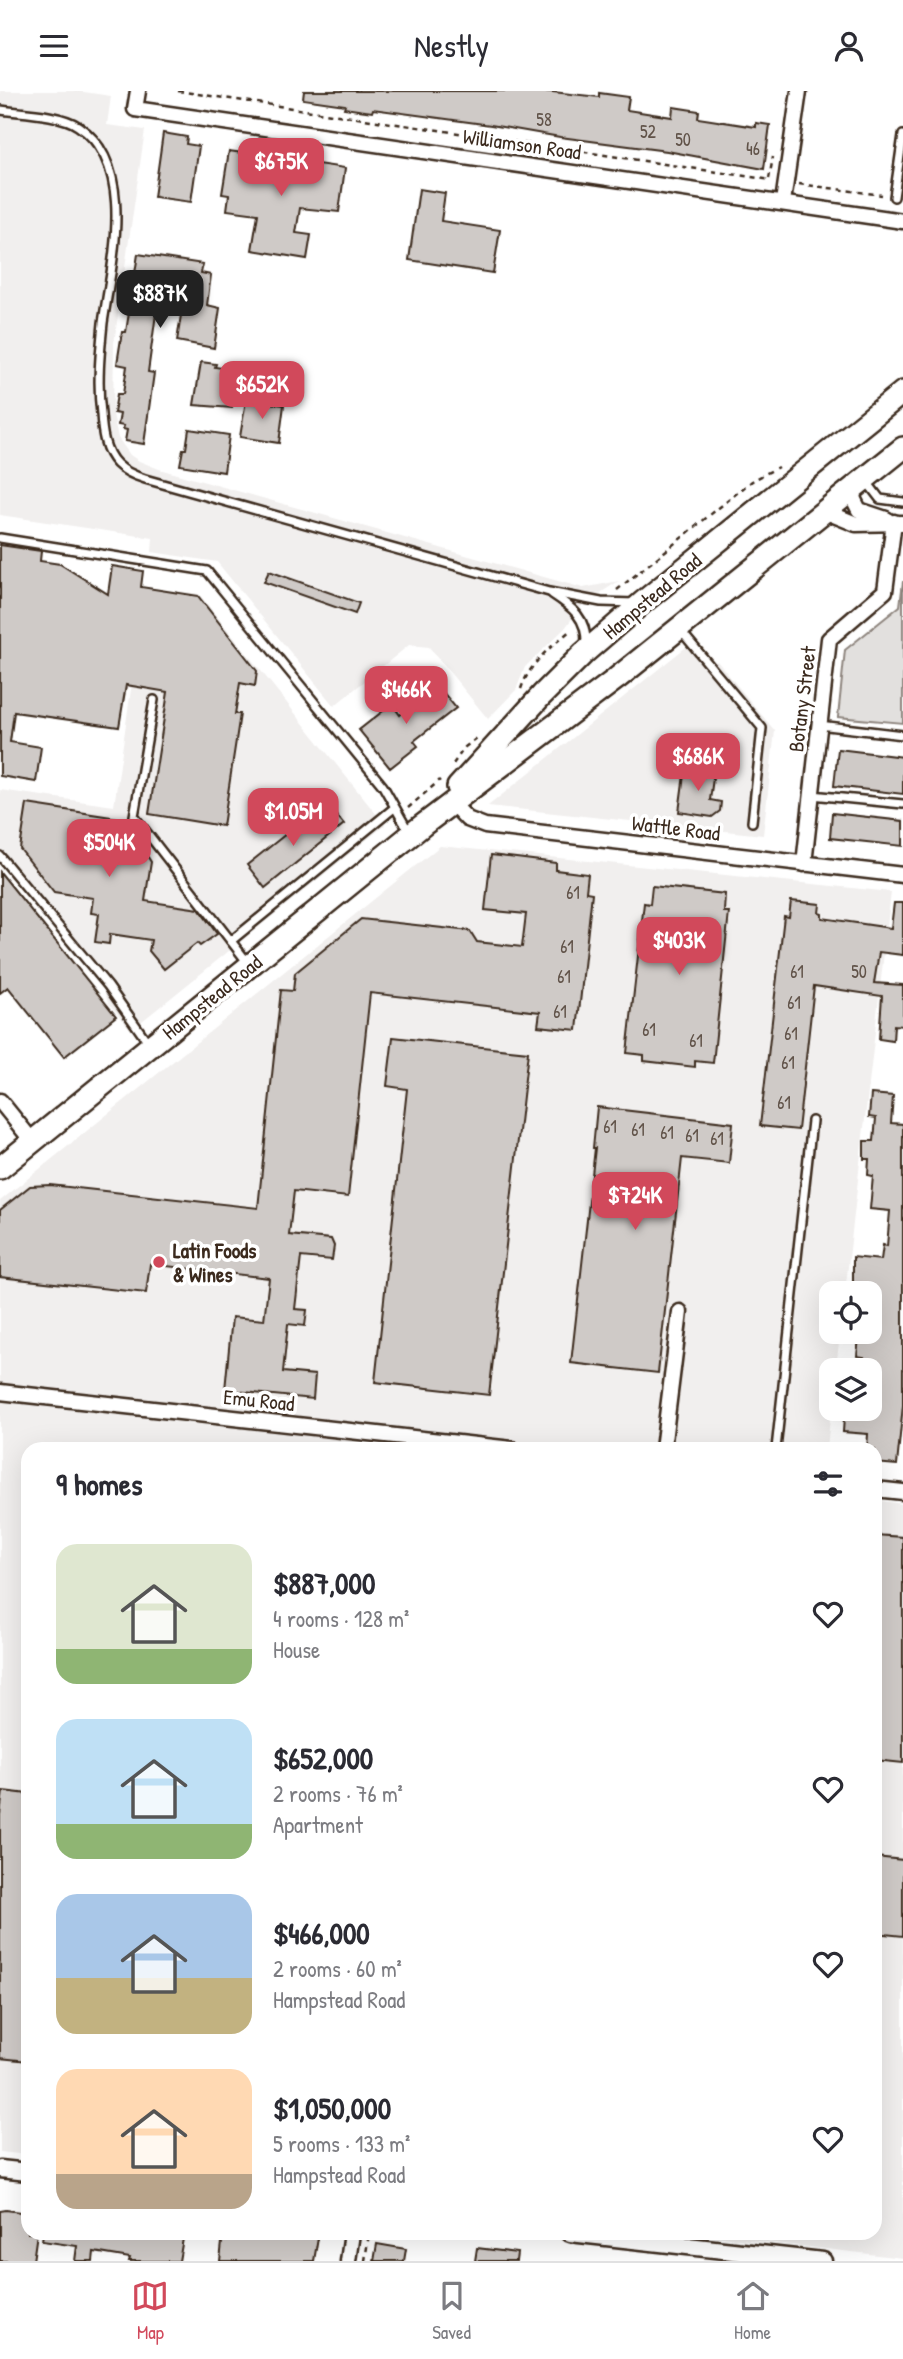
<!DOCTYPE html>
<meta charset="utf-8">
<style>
:root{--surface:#fff;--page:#f2f2f3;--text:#2b2b33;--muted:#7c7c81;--line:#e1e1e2;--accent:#d1495b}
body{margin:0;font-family:"Patrick Hand",sans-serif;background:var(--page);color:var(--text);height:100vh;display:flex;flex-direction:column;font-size:26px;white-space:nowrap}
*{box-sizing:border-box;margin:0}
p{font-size:23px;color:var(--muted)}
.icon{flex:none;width:38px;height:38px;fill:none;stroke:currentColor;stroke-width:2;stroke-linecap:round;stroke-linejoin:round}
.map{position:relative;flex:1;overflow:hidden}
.side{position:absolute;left:21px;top:1351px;width:861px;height:798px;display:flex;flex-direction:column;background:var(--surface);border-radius:21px;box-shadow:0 7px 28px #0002}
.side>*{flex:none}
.buttons{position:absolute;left:819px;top:1190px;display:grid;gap:14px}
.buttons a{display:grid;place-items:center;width:63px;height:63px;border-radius:14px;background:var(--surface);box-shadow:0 7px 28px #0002;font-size:35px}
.price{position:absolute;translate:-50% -60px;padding:0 16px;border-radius:14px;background:var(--accent);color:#fff;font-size:23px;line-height:46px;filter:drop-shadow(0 2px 4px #0008)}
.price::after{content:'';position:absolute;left:50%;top:42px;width:21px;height:16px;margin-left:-10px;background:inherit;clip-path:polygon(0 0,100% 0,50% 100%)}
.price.on{background:#222;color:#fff}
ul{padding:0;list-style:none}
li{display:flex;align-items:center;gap:21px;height:175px;padding:0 35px}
li span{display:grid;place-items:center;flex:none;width:196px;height:140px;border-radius:21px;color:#555}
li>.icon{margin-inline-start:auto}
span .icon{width:84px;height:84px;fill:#fffc;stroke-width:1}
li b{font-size:30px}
h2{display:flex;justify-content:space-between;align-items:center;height:84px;padding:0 35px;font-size:30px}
header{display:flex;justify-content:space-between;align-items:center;height:91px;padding:0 35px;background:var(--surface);font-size:32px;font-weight:600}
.dock{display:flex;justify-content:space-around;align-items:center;height:98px;border-top:2px solid var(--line);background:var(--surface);font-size:19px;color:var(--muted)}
.dock a{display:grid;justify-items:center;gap:4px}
.dock .on{color:var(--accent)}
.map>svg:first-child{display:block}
.built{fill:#f1efee}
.green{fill:#e2e0de;stroke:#8e857e;stroke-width:2}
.building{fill:#cfcac7;stroke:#3b2a1e;stroke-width:2}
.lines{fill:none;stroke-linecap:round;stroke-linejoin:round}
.service-casing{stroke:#3b2a1e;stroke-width:12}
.minor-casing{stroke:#3b2a1e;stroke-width:19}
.tertiary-casing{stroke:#3b2a1e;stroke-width:21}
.primary-casing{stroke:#3b2a1e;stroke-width:26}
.path{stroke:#3b2a1e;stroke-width:2.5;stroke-dasharray:5 5;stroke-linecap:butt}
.service{stroke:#fff;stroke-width:7}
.minor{stroke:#fff;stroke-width:14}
.tertiary{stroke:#fff;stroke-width:16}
.primary{stroke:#fff;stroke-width:21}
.poi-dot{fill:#d1495b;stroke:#fff;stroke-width:2.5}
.labels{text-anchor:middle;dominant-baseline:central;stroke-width:7;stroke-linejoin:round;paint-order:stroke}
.number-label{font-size:18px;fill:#605248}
.street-label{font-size:21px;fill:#3b2a1e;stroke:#fff}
.poi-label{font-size:21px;font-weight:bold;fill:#3b2a1e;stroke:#fff;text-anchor:start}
</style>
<header><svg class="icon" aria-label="menu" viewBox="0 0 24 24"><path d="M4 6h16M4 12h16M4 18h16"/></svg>Nestly<svg class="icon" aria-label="person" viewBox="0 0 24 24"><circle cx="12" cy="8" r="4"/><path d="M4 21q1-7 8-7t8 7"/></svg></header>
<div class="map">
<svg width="903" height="2170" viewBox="0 0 903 2170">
<rect width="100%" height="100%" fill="#fff"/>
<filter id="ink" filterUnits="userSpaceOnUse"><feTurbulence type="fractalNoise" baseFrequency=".0143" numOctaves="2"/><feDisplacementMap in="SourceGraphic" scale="14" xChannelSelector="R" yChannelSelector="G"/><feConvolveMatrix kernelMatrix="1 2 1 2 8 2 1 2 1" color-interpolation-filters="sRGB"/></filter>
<g filter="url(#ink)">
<g class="built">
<path d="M0,0H77L111,5L107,34L145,39L114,252L113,323L118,347L130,364L139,370L159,378L583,497L619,490L583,513L565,537L525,576L516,599L488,628L429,556L409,554L334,615L217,471L152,461L153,447L0,424Z"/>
<path d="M146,496L199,503L385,734L131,939L108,911L104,899L0,772V699L114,715Z"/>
<path d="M686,556L706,578L717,570L775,640L763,744L488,715Z"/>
<path d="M440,755L891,801L845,1202H831V1241H840L836,1279H831V1318L827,1358H28V2064L0,2061V1110Z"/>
<path d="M875,1409L903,1413V2167L689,2142H875Z"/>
</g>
<path class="green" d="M903,490V632L838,626L845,559L900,515Z"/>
<g class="building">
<path d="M304,0H543L599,6V2L629,6L627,19L672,26L673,16L699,20L698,27L756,36V32L770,34L764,78L667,60L560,46L491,34L373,18L372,21L344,17L345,14L303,8Z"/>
<path d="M163,42L187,46L186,53L199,55L191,111L154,106Z"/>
<path d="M229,60L345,77L339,121L300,117L296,142L311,144L307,168L252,159L258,123L227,119L229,104L222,103Z"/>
<path d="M419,98L445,102L441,130L500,139L493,182L409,169Z"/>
<path d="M138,163L203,173L201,182L211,184L207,214L220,217L214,257L177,250L183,211L158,208L148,281L154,282L144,353L125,350L127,339L123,338L124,335L118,334L120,323L114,322L117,303H123L127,275L117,273L122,241H126Z"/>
<path d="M201,271L216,273L215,276L236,279L232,317L194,314Z"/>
<path d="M246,309L284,314L279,352L240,346Z"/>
<path d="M189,338L229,344L224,381L180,374L183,358H186Z"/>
<path d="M0,454L41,460L40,470L60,473L108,503L112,475L143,480L141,496L198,505L257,580L255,595L240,592L235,623H240L223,735L149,723L168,601L126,594L119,636L14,621L10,651L41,656L36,691L0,685Z"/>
<path d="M269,480L359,512L355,523L264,491Z"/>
<path d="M437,594L456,617L414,650L418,655L390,677L359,639L392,613L400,624Z"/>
<path d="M838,658L903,666V703L834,695Z"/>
<path d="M685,676L714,680L710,709L721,711L720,720L712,726L679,721Z"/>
<path d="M27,713L124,728L151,771L145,810L199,818L217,843L200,855L197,852L164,878L149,860L151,849L110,843L109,853L95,851L99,823L91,822L93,807L54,801L20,758Z"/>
<path d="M333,720L344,733L265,797L247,774L311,723L319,732Z"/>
<path d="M832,722L903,730V755L830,747Z"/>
<path d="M491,764L556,772V779L588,783L586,801L592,802L577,939L538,935L540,921L370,902L348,1106L294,1100L289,1144L331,1148L334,1155L332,1169L301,1166L295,1218L307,1219L305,1235L288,1233L283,1281L315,1284L313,1308L225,1299L232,1226L264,1229L269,1187L150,1173L146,1202L0,1186V1119L30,1095L50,1094L258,1117L281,899L293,900L295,882L361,828L470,840L477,851L522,856L526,823L485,819Z"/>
<path d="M0,781L116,925L64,966L8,896L0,902Z"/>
<path d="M652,795L725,803L724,821H729L713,972L695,970V976L644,970V964L627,962L644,812L650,813Z"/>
<path d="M791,810L820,813L819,822L822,823V827L891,837L894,812H903V864L879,861L874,892L903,894V935L894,934L893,950L879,948L882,905L814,895L798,1039L760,1035L784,825L789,826Z"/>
<path d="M393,946L528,961L489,1304L375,1291L407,998L387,995Z"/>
<path d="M871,1003L893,1005L891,1032L903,1033V1314L897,1374L875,1372V1358H867L868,1343L843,1341L844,1326L866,1328V1318H870V1276L863,1275L864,1266L857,1265L859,1246L870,1247L873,1208L870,1207V1202H858V1195L853,1194V1166L881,1169L883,1154L887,1155L890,1120L870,1118L873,1085L868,1084L869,1068H864V1050H874L876,1027L869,1026Z"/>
<path d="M597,1016L733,1032L729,1072L682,1067L658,1282L571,1272L595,1057H593Z"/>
<path d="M875,1444L903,1446V1672L875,1669Z"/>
<path d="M3,1700L28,1703V1970L0,1967V1724Z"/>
<path d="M875,1766L903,1769V1845L875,1842Z"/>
<path d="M6,2119L28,2122V2142H37L33,2170H0V2120Z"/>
<path d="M43,2142H184L179,2170H129L130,2167L94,2161L93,2170H75L77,2155L42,2150Z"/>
<path d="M223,2142H293L318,2146L314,2170H220Z"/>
<path d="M377,2153L406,2158L404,2170H374Z"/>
<path d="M477,2157L517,2162L516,2170H475Z"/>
</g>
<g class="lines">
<defs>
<g id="service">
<path d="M0,19C22,22 60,23 78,35C138,74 111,175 103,232C100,262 97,292 101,323C102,340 104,360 117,373C125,381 135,385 145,388L549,501L601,511L635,512"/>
<path d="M894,106L903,44"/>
<path d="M867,391L880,408L903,411"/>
<path d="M0,447L207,480L383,695L409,741"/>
<path d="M552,503C572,516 587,527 586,553"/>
<path d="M681,540L762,637L752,731"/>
<path d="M154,609L134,725L248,872"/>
<path d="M819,634L903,644"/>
<path d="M812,704L903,713"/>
<path d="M0,765L108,895L149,953"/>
<path d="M231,850L394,717"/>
<path d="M776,1358L812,1030"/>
</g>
<g id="minor">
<path d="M138,0L135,18L903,130"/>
<path d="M783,111L799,0"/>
<path d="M852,397L854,409L859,419L886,428"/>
<path d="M824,420L856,433L902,432"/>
<path d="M452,712L467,728L485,735L903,784"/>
<path d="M804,773L829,548L885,500L894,431"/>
<path d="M0,1010L33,1051"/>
<path d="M0,1301L512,1358"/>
<path d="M663,1358L680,1221"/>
<path d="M875,1398L903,1401"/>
<path d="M348,2170L352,2142"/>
</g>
<g id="tertiary">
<path d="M0,2078L28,2081"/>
<path d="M570,2142L823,2170"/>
</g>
<g id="primary">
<path d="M458,696L542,604L584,562L643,511L903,301"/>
<path d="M0,1077L423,734L616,588L903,357"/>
</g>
</defs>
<use href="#service" class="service-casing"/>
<use href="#minor" class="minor-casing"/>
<use href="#tertiary" class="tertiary-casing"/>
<use href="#primary" class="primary-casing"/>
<g class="path">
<path d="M178,0L771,89"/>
<path d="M769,88L773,66"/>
<path d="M799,93L882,104"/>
<path d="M617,499L752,390L778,376"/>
<path d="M521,598C530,571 551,556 572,538"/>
<path d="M453,673L465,656L477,647"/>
<path d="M408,717L440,689"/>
<path d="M365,2170L369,2142"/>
</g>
<use href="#service" class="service"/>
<use href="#minor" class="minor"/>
<use href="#tertiary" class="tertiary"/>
<use href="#primary" class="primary"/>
</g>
</g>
<circle class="poi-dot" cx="159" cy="1171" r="7"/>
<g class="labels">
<g class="number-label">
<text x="544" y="28">58</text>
<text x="648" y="40">52</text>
<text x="683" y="48">50</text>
<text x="753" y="57">46</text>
<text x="573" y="801">61</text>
<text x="567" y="855">61</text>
<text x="797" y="880">61</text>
<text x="859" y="880">50</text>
<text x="564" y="885">61</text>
<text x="794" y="911">61</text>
<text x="560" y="920">61</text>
<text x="649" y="938">61</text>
<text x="791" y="942">61</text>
<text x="696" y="949">61</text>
<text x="788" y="971">61</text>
<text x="784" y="1011">61</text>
<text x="610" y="1035">61</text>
<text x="638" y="1038">61</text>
<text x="667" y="1041">61</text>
<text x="692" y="1044">61</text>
<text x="717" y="1047">61</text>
</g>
<g class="street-label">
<text transform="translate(522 53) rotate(8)">Williamson Road</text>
<text transform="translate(652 505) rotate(-40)">Hampstead Road</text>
<text transform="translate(802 608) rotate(-83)">Botany Street</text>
<text transform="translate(676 737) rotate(7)">Wattle Road</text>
<text transform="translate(212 906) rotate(-39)">Hampstead Road</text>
<text transform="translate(259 1309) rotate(6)">Emu Road</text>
</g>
<g class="poi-label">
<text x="173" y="1159">Latin Foods<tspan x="173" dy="24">&amp; Wines</tspan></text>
</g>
</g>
</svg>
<div class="buttons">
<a><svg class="icon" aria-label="locate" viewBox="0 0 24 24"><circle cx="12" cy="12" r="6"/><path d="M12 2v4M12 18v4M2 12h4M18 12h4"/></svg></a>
<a><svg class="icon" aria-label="layers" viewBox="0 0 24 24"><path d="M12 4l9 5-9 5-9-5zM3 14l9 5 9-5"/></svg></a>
</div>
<b class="price" style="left:281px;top:107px">$675K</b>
<b class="price on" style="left:160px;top:239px">$887K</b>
<b class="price" style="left:262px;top:330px">$652K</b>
<b class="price" style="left:406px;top:635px">$466K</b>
<b class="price" style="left:698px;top:702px">$686K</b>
<b class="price" style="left:293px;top:757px">$1.05M</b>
<b class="price" style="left:109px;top:788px">$504K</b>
<b class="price" style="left:679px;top:886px">$403K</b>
<b class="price" style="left:635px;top:1141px">$724K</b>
<section class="side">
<h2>9 homes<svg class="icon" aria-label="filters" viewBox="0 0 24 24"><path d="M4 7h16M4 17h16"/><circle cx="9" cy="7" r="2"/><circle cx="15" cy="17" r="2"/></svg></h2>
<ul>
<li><span style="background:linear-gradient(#dfe7d0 75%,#8fb573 0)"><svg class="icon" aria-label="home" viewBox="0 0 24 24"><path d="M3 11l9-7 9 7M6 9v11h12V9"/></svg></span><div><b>$887,000</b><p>4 rooms · 128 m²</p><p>House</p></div><svg class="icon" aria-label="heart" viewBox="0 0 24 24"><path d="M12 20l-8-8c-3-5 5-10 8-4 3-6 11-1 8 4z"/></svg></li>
<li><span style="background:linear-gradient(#bfe0f5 75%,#8fb573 0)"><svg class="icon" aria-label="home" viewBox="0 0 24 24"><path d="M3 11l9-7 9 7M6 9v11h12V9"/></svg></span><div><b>$652,000</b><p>2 rooms · 76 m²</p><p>Apartment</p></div><svg class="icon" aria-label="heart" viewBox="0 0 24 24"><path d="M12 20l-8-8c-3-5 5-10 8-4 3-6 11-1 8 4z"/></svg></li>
<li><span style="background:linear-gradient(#a9c7e8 60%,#c2b280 0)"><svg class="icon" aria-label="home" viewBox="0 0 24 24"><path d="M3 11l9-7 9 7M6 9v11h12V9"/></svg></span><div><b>$466,000</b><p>2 rooms · 60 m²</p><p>Hampstead Road</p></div><svg class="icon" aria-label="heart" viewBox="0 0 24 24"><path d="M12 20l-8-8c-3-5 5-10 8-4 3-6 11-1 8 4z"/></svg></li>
<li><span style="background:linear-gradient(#ffd9b3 75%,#b9a48a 0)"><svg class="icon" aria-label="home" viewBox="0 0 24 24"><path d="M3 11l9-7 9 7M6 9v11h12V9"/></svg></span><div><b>$1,050,000</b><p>5 rooms · 133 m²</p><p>Hampstead Road</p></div><svg class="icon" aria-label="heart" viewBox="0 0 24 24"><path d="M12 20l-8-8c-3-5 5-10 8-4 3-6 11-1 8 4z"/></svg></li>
</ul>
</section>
</div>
<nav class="dock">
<a class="on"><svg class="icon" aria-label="map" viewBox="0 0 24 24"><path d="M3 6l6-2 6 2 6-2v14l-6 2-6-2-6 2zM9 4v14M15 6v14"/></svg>Map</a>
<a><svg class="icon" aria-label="saved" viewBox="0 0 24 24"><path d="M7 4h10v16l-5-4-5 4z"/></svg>Saved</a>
<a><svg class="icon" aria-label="home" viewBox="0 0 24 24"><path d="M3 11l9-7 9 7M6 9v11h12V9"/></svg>Home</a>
</nav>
